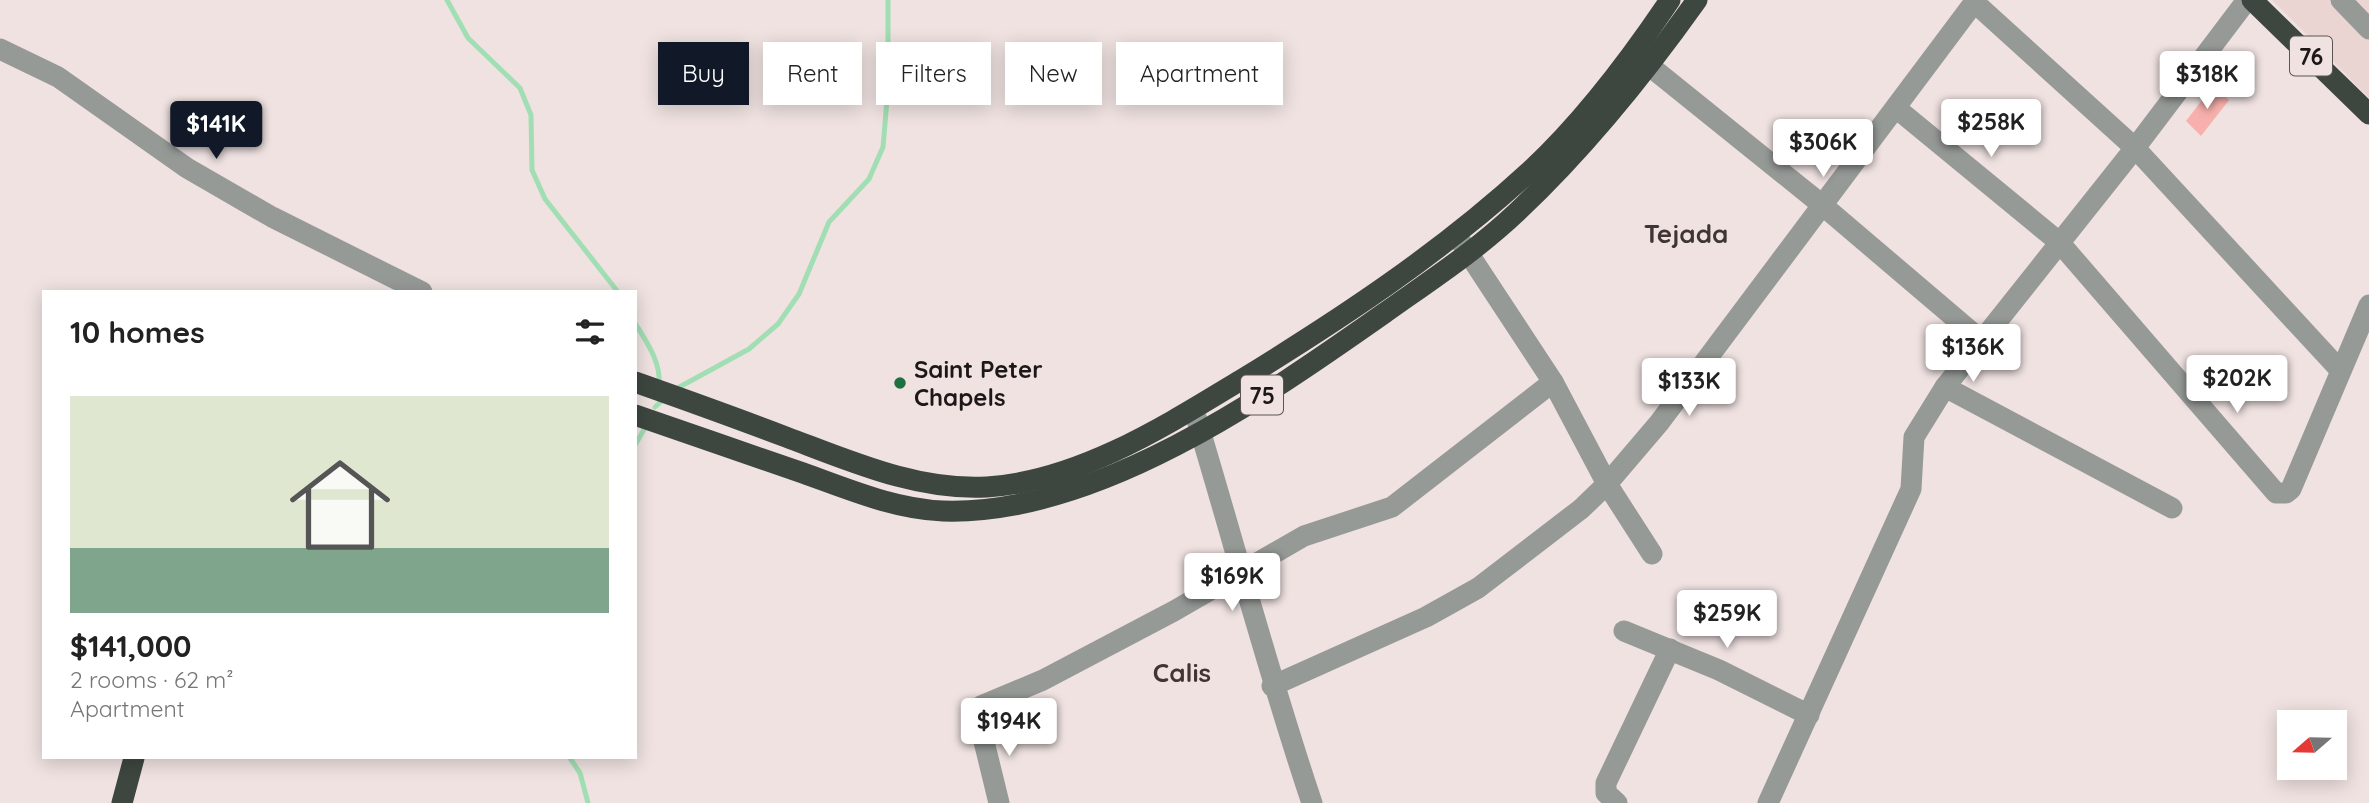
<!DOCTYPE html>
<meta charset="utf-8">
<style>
:root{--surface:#fff;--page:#f2f2f2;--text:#222;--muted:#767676;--accent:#111827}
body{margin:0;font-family:Quicksand,sans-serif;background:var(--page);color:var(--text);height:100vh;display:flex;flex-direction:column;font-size:26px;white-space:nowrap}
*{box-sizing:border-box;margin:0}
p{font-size:23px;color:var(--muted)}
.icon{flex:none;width:38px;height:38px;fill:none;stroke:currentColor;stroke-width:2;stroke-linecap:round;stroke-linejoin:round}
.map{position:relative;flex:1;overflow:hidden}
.details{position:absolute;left:42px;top:290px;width:595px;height:469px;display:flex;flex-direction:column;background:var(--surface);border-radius:0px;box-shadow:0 4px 18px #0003}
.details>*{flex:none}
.banner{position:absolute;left:658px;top:42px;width:665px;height:63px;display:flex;gap:14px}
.needle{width:46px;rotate:250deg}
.controls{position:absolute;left:2277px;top:710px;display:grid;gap:14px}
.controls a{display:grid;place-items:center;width:70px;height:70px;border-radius:0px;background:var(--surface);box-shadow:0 4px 18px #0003;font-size:35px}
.price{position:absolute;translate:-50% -60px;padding:0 16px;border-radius:7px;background:#fff;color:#222;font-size:23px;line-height:46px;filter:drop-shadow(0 2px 4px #0008)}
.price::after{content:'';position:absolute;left:50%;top:42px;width:21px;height:16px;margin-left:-10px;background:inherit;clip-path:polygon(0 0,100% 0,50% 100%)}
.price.on{background:var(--accent);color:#fff}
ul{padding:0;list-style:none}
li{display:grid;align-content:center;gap:14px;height:371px;padding:0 28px}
li span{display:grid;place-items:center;height:217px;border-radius:0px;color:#555}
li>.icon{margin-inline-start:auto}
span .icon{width:126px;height:126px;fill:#fffc;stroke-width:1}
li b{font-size:30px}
h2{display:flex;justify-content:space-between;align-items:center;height:84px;padding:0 28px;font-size:30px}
.chip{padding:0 24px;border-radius:0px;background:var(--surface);box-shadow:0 4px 18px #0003;font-size:24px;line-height:63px}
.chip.on{background:var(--accent);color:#fff}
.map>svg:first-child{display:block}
.built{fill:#ead5d3}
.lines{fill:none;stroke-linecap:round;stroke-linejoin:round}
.stream{stroke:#a2deb4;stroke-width:5}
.building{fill:#f8b0ad}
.minor{stroke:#969a97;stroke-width:21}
.highway{stroke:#3e4640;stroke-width:21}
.poi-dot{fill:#1e7041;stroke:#efe2e1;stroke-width:2.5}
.labels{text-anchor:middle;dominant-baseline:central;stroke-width:5;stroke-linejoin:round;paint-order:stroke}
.shield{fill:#efe2e1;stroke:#5b5554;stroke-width:2}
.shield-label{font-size:23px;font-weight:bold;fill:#1c1817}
.poi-label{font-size:24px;font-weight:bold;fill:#1c1817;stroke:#efe2e1;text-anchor:start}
.neighbourhood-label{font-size:26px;font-weight:bold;fill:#3f3534;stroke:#efe2e1}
</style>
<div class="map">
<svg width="2369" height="803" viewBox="0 0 2369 803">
<rect width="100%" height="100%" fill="#efe2e1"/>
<path class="built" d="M2272,0H2369V98L2308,36Z"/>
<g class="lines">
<g class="stream">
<path d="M447,0L468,38L520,88L531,115L532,170L545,199L618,292"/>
<path d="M635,323C646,341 661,362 659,384"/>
<path d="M674,390L749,349L778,324L799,294L829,222L869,179L883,147L888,88V0"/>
<path d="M655,407L664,399"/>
<path d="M635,445L648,423"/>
<path d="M570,758L580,773L588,803"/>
</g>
</g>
<path class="building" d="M2213,86L2229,100L2201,136L2186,121Z"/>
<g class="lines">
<g class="minor">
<path d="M2341,0L2369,29"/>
<path d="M1974,2L2135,148L2340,370"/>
<path d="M0,49L58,77L187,168L272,217L422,292"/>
<path d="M1636,55L1821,204L1982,341"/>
<path d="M1896,108L2059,242L2276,493H2286L2291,489L2369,305"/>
<path d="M1457,236L1553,382L1607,484L1652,554"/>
<path d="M1945,387L2172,508"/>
<path d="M1196,417C1235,546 1269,676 1312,803"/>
<path d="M1624,631L1719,670L1809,715"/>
<path d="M1272,686L1426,617L1478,588L1581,509L1607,484L1659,423L1976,0"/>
<path d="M999,803L979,721L981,706L1043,680L1174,611L1304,536L1392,507L1553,382"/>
<path d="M1617,803L1606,793V783L1670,649"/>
<path d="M1768,803L1911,489L1914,437L1945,387L2135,148L2247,0"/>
</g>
<g class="highway">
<path d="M2252,0L2369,114"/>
<path d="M635,382C686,400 736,418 786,437C850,461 917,491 987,487C1079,481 1165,426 1241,380C1342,318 1442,252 1530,171C1584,121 1629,61 1670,0"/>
<path d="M635,415C691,434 747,454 803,473C848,489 894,509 943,511C1096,516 1265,397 1386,312C1431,280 1477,250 1517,212C1585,148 1643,76 1697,0"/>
<path d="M122,803L134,758"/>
</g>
</g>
<circle class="poi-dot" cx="900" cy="383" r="7"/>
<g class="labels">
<g class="shield">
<rect x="2290" y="36.5" width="42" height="39" rx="5"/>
<rect x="1241" y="375.5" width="42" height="39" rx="5"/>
</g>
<g class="shield-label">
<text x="2311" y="56">76</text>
<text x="1262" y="395">75</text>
</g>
<g class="poi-label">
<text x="914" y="369">Saint Peter<tspan x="914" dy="28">Chapels</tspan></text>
</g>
<g class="neighbourhood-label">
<text x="1686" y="233">Tejada</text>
<text x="1182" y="672">Calis</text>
</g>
</g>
</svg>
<div class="controls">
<a><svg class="needle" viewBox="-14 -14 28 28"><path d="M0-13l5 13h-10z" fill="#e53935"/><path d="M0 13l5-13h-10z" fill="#767676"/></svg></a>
</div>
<b class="price" style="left:2207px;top:111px">$318K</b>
<b class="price" style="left:1991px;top:159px">$258K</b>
<b class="price on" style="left:216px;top:161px">$141K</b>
<b class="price" style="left:1823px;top:179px">$306K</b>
<b class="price" style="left:1973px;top:384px">$136K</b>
<b class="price" style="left:2237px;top:415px">$202K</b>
<b class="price" style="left:1689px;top:418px">$133K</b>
<b class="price" style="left:1232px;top:613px">$169K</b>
<b class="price" style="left:1727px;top:650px">$259K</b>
<b class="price" style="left:1009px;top:758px">$194K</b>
<div class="banner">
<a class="chip on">Buy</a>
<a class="chip">Rent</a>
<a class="chip">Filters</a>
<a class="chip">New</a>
<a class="chip">Apartment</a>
</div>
<section class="details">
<h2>10 homes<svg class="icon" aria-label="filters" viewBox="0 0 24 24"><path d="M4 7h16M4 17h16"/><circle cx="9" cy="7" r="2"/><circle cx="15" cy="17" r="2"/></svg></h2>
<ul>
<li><span style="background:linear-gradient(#dfe7d0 70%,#7fa58c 0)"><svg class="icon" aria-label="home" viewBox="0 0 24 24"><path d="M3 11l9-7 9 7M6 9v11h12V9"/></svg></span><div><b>$141,000</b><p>2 rooms · 62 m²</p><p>Apartment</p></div></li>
</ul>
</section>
</div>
